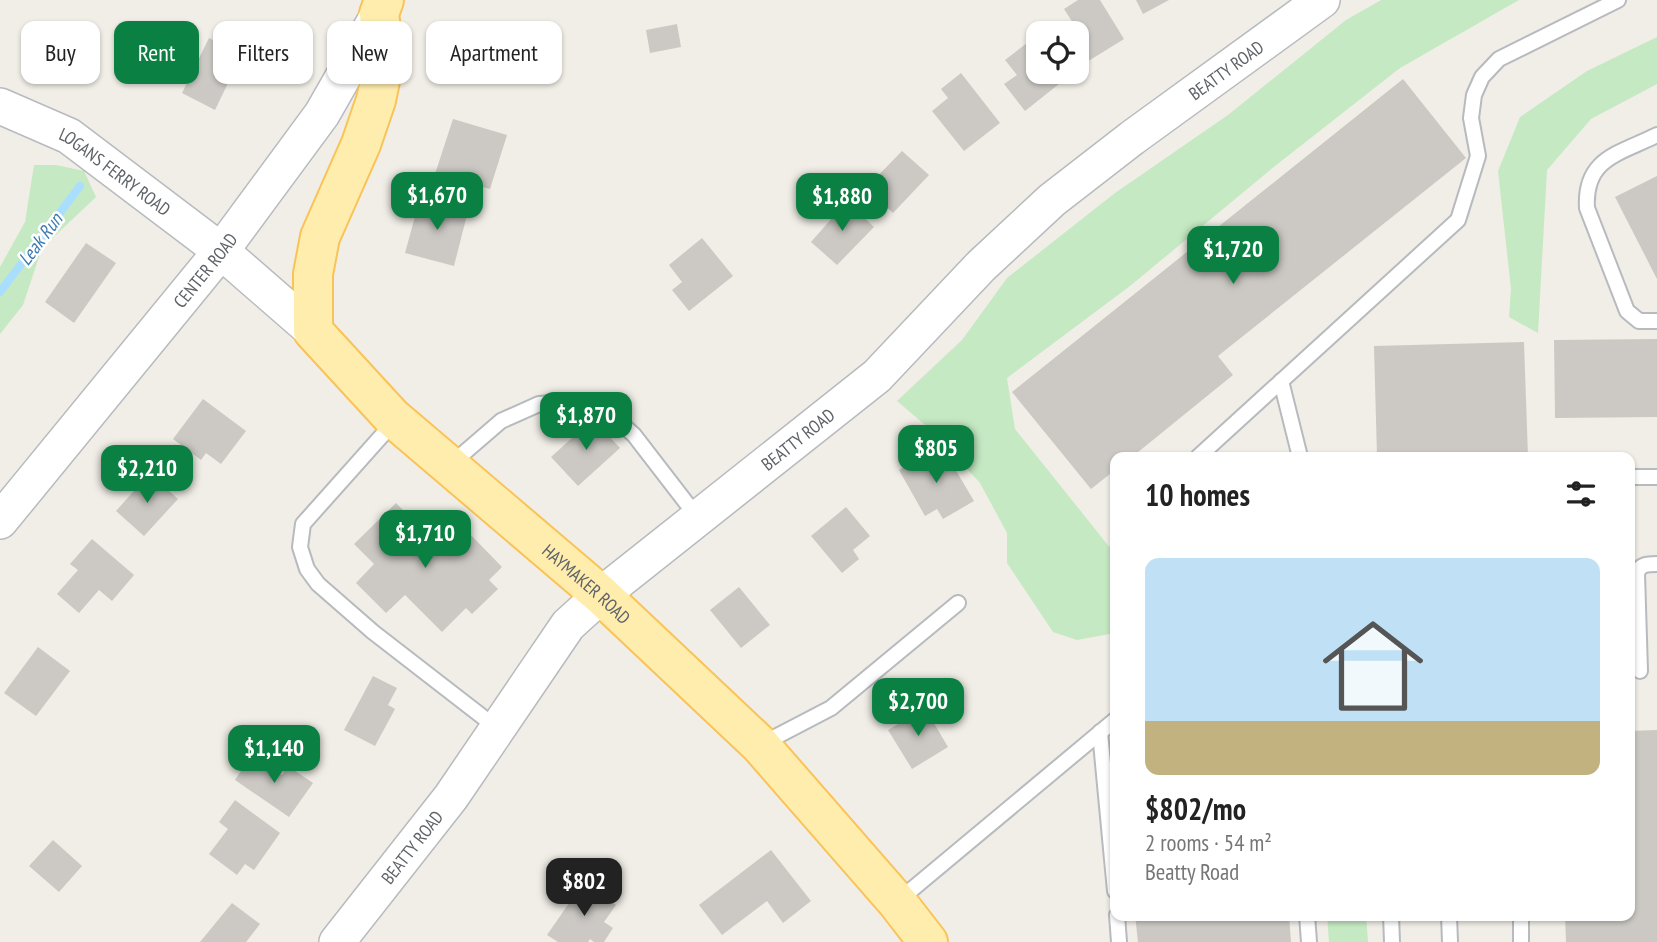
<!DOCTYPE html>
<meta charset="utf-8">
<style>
:root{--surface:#fff;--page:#f6f6f6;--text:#222;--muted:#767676;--line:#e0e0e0;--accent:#0b8043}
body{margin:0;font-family:"PT Sans Narrow",sans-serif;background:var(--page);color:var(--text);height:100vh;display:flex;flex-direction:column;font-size:26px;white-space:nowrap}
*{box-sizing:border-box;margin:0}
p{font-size:23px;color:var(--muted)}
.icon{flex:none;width:38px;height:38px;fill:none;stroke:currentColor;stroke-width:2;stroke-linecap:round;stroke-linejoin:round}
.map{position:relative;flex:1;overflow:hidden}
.details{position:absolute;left:1110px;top:452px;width:525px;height:469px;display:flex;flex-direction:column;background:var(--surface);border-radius:14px;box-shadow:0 2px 5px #0004}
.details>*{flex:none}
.top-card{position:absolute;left:21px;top:21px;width:665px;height:63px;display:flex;gap:14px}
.tools{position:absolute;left:1026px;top:21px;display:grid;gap:14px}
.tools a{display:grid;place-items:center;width:63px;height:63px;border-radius:14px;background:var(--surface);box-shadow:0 2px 5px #0004;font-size:35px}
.price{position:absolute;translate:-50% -60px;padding:0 16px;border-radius:14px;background:var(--accent);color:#fff;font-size:23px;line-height:46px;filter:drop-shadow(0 2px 4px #0008)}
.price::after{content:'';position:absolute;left:50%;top:42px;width:21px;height:16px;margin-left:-10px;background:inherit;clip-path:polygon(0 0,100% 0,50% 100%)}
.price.selected{background:#222;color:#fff}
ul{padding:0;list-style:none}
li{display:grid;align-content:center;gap:14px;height:371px;padding:0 35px}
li+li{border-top:2px solid var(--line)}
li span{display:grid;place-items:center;height:217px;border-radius:14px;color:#555}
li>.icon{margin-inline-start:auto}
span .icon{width:126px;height:126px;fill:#fffc;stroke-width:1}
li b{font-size:30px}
h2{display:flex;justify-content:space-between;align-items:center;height:84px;padding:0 35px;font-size:30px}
.tag{padding:0 24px;border-radius:14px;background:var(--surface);box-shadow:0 2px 5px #0004;font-size:24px;line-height:63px}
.tag.selected{background:var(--accent);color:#fff}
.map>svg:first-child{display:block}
.green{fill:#c5e9c2}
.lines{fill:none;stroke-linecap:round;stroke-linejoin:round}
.stream{stroke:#a9deff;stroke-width:8}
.building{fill:#ccc9c4}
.service-casing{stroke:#b7babe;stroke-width:18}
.tertiary-casing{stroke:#b7babe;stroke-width:38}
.primary-casing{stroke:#f9c358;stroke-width:42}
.service{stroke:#fff;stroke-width:14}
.tertiary{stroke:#fff;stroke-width:35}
.primary{stroke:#ffedae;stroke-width:38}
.labels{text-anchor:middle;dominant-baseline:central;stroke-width:5;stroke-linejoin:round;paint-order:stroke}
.street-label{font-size:18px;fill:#5e6368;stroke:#fff}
.water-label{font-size:19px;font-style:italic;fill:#3c7aaf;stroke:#fff}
</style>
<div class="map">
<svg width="1657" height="942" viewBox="0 0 1657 942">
<rect width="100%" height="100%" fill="#f1eee7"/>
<g class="green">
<path d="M1381,0H1519L1400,68L1275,166L1130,286L1007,378L1015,429L1115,554V633L1077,640L1053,632L1007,563V533L980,483L931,430L897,401L962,340L1007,278L1115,193L1228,115L1346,20Z"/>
<path d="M1657,37V84L1591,119L1547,170L1538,333L1509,317L1511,289L1498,171L1520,117L1587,71Z"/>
<path d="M34,165H56L84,171L96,197L42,248L23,305L0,334V267L25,222Z"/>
<path d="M1327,915H1366L1368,942H1329Z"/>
</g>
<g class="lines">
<path class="stream" d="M0,292L80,186"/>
</g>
<g class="building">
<path d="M1078,0H1100L1124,39L1082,65L1076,56V33H1062L1061,31L1073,23L1064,9Z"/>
<path d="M1136,0H1169L1143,14Z"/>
<path d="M677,24L681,47L650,53L646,30Z"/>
<path d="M504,34L506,69L449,72L447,37Z"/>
<path d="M209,38L242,54L215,110L182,93Z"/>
<path d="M1027,43L1038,57V72H1049L1059,84L1025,111L1004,84L1017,75L1005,60Z"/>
<path d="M961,73L1000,123L964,151L932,111L948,98L941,89Z"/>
<path d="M1403,79L1466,158L1218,356L1233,375L1132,457H1115V470L1091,489L1012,392Z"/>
<path d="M453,119L507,135L490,189L435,174Z"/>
<path d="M902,151L929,175L893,213L866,188Z"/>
<path d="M1657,176V279L1615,197Z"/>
<path d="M420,198L468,211L454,266L405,253Z"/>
<path d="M847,201L874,227L837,265L811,242Z"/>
<path d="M702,238L733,276L689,311L672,290L682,282L669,265Z"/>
<path d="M86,243L116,263L74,323L45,302Z"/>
<path d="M1657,339V417L1555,418L1554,340Z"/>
<path d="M1524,342L1528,457H1377L1374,346Z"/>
<path d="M203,399L246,431L221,464L206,453L201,460L173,439Z"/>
<path d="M593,419L620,448L578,486L551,457Z"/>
<path d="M945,452L974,501L943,519L937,509L925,516L899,470L927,454L931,460Z"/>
<path d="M150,473L178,499L144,536L116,511Z"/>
<path d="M396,503L444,552L466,530L502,567L489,580L498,589L472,614L466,608L442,632L405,595L386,613L356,583L374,564L354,544Z"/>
<path d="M846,507L870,536L853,550L859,559L842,573L811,536Z"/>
<path d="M92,539L134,575L112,601L99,590L79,613L57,594L78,570L70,564Z"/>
<path d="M739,587L770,625L741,648L710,610Z"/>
<path d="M38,647L70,671L36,716L4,693Z"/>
<path d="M373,676L397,688L388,705L395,709L375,746L344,730Z"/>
<path d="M925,708L948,747L912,769L888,730Z"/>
<path d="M1657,730V942H1566L1565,915H1629V731Z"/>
<path d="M252,754L282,775L288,766L313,783L289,817L235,780Z"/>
<path d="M235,800L280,833L254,870L245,864L237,875L209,854L228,829L219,822Z"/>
<path d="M53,840L82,866L59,892L29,866Z"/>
<path d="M771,850L811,901L783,923L767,901L722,935L699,905Z"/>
<path d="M583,883L616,905L604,922L613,928L604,942H594L590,939L588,942H558L547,935Z"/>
<path d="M232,903L260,924L246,942H200Z"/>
<path d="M1135,915H1289L1291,942H1138Z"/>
</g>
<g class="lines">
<defs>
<g id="service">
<path d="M1657,135C1619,154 1584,158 1587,208L1627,311L1639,321H1657"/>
<path d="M1281,381L1300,457"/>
<path d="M394,422L303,524L300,547L307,569L318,584L373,632L497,728"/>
<path d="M1198,457L1458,220L1478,156L1471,118L1474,95L1482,77L1499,59L1618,0"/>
<path d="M450,465L501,421L539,404L580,401L607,411L634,435L698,518"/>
<path d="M1629,477H1657"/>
<path d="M1640,671L1637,574C1639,564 1648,564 1657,564"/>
<path d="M1100,732L1115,891"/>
<path d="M762,744L831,708L958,603"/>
<path d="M898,901L1115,720"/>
<path d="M1117,915L1119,942"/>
<path d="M1307,915L1309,942"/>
<path d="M1391,915L1392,942"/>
<path d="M1449,915L1450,942"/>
<path d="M1521,915V942"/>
</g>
<g id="tertiary">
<path id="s1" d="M0,106L69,136L221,251L313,331"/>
<path id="s2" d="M0,521L221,251L322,114L379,14"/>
<path id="s3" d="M337,942L451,797L568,625L601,595L877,376L981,266L1052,200L1132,138L1322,0"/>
</g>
<g id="primary">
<path id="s4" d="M384,0L379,14L385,57L376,100L361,144L320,237L313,274V331L392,417L601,595L760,745L897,902L928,942"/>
</g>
</defs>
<use href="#service" class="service-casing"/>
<use href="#tertiary" class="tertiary-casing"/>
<use href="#primary" class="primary-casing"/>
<use href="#service" class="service"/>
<use href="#tertiary" class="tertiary"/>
<use href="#primary" class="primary"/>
</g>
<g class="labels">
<g class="street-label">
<text stroke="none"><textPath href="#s3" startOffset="1255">BEATTY ROAD</textPath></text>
<text stroke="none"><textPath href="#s1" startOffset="133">LOGANS FERRY ROAD</textPath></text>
<text stroke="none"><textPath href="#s2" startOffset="324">CENTER ROAD</textPath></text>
<text stroke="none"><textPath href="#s3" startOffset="688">BEATTY ROAD</textPath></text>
<text stroke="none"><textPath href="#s4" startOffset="718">HAYMAKER ROAD</textPath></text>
<text stroke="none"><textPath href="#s3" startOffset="121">BEATTY ROAD</textPath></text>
</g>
<g class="water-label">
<text transform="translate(40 239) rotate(-53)">Leak Run</text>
</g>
</g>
</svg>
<div class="tools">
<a><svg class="icon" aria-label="locate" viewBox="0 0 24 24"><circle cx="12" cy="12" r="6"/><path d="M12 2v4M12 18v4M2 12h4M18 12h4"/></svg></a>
</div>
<b class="price" style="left:437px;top:232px">$1,670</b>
<b class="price" style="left:842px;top:233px">$1,880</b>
<b class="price" style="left:1233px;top:286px">$1,720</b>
<b class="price" style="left:586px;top:452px">$1,870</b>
<b class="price" style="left:936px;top:485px">$805</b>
<b class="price" style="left:147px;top:505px">$2,210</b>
<b class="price" style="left:425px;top:570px">$1,710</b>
<b class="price" style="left:918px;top:738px">$2,700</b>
<b class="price" style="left:274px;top:785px">$1,140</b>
<b class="price selected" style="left:584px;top:918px">$802</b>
<div class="top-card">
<a class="tag">Buy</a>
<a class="tag selected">Rent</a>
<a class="tag">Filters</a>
<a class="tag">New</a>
<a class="tag">Apartment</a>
</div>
<section class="details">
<h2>10 homes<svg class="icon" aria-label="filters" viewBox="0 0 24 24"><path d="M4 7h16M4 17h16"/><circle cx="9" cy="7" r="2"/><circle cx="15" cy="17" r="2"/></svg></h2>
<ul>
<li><span style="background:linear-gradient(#bfe0f5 75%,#c2b280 0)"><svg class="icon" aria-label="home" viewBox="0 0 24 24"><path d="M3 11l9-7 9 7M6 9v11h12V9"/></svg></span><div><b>$802/mo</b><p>2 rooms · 54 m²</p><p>Beatty Road</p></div></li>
</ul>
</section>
</div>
